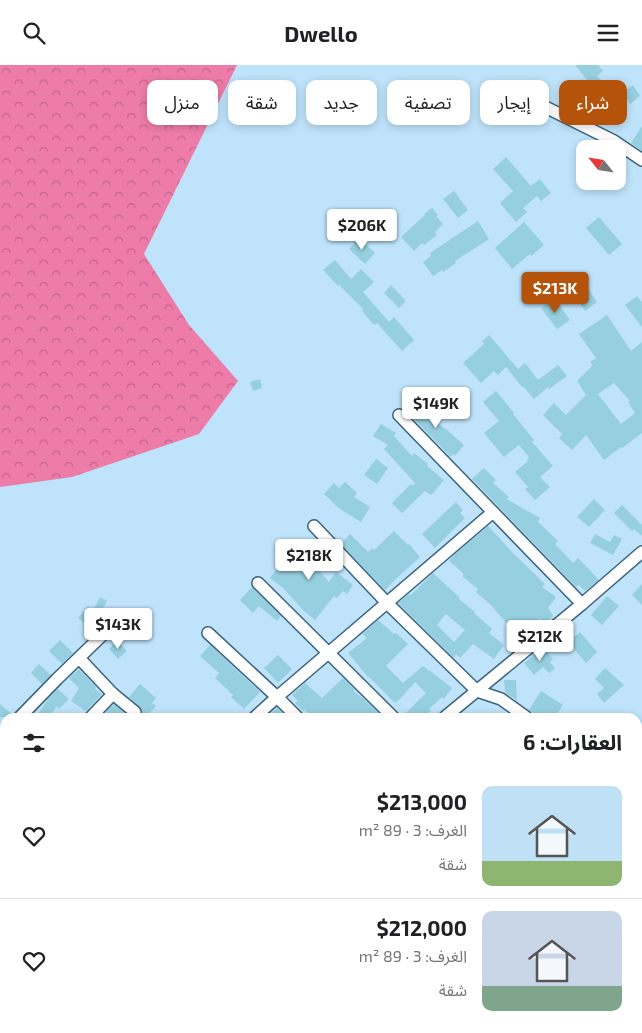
<!DOCTYPE html>
<html lang="ar">
<meta charset="utf-8">
<style>
:root{--surface:#fff;--page:#f2f2f2;--text:#202124;--muted:#757577;--line:#e0e0e0;--accent:#b45309}
body{margin:0;font-family:"Exo 2","Noto Sans Arabic",sans-serif;background:var(--page);color:var(--text);direction:rtl;height:100vh;display:flex;flex-direction:column;font-size:19px;white-space:nowrap}
*{box-sizing:border-box;margin:0}
p{font-size:16px;color:var(--muted)}
.icon{flex:none;width:28px;height:28px;fill:none;stroke:currentColor;stroke-width:2;stroke-linecap:round;stroke-linejoin:round}
.map{position:relative;flex:1;overflow:hidden;direction:ltr}
.side{position:absolute;left:0px;top:648px;width:642px;height:321px;display:flex;flex-direction:column;background:var(--surface);border-radius:15px 15px 0 0;box-shadow:0 2px 8px #0003;direction:rtl}
.side>*{flex:none}
.hud{position:absolute;left:15px;top:15px;width:612px;height:45px;direction:rtl;display:flex;gap:10px}
.needle{width:32px;rotate:300deg}
.controls{position:absolute;left:576px;top:75px;display:grid;gap:10px}
.controls a{display:grid;place-items:center;width:50px;height:50px;border-radius:10px;background:var(--surface);box-shadow:0 2px 8px #0003;font-size:25px}
.price{position:absolute;translate:-50% -42px;padding:0 11px;border-radius:5px;background:#fff;color:#222;font-size:16px;line-height:32px;filter:drop-shadow(0 1px 2px #0008)}
.price::after{content:'';position:absolute;left:50%;top:30px;width:15px;height:11px;margin-left:-8px;background:inherit;clip-path:polygon(0 0,100% 0,50% 100%)}
.price.active{background:var(--accent);color:#fff}
ul{padding:0;list-style:none}
li{display:flex;align-items:center;gap:15px;height:125px;padding:0 20px}
li+li{border-top:1px solid var(--line)}
li span{display:grid;place-items:center;flex:none;width:140px;height:100px;border-radius:10px;color:#555}
li>.icon{margin-inline-start:auto}
span .icon{width:60px;height:60px;fill:#fffc;stroke-width:1}
li b{font-size:21px}
h2{display:flex;justify-content:space-between;align-items:center;height:60px;padding:0 20px;font-size:21px}
.chip{padding:0 18px;border-radius:10px;background:var(--surface);box-shadow:0 2px 8px #0003;font-size:18px;line-height:45px}
.chip.active{background:var(--accent);color:#fff}
header{display:flex;justify-content:space-between;align-items:center;height:65px;padding:0 20px;background:var(--surface);font-size:22px;font-weight:700}
.map>svg:first-child{display:block}
.forest{fill:url(#forest-crowns)}
.building{fill:#96d0e0;fill-rule:evenodd}
.lines{fill:none;stroke-linecap:round;stroke-linejoin:round}
.minor-casing{stroke:#3a647e;stroke-width:14}
.tertiary-casing{stroke:#3a647e;stroke-width:16}
.minor{stroke:#fff;stroke-width:11}
.tertiary{stroke:#fff;stroke-width:14}
</style>
<header><svg class="icon" aria-label="menu" viewBox="0 0 24 24"><path d="M4 6h16M4 12h16M4 18h16"/></svg>Dwello<svg class="icon" aria-label="search" viewBox="0 0 24 24"><circle cx="10" cy="10" r="6"/><path d="M15 15l6 6"/></svg></header>
<div class="map">
<svg width="642" height="968" viewBox="0 0 642 968">
<defs>
<pattern id="forest-crowns" width="20" height="18" patternUnits="userSpaceOnUse" patternTransform="scale(1.25)"><rect width="20" height="18" fill="#ee7ca8"/><path d="M2 6a3 3 0 1 1 6 0M12 15a3 3 0 1 1 6 0" fill="none" stroke="#c0668a"/></pattern>
</defs>
<rect width="100%" height="100%" fill="#bee3fb"/>
<path class="forest" d="M0,0H237L144,189L189,260L238,316L199,369L72,412L0,422Z"/>
<g class="building">
<path d="M575,0H598L603,6L597,11L617,32L633,20L640,31L630,39L627,34L612,48L609,54L603,60L580,51L567,45L592,21Z"/>
<path d="M642,61V86L631,78Z"/>
<path d="M506,92L531,121L540,114L551,128L541,136L537,131L523,143L527,147L516,157L500,138L513,126L493,104Z"/>
<path d="M454,126L468,145L458,153L443,134Z"/>
<path d="M432,143L438,150L436,151L443,159L435,167L437,170L424,180L422,178L414,186L401,172L425,150L424,149Z"/>
<path d="M599,152L622,179L609,190L586,163Z"/>
<path d="M478,156L489,174L455,196L456,198L443,207L442,205L433,211L423,197L431,191L430,188Z"/>
<path d="M524,157L544,180L531,191L530,189L512,204L495,183Z"/>
<path d="M359,173L375,188L365,199L349,184Z"/>
<path d="M335,195L351,214L361,204L374,217L363,227L389,257L394,252L414,275L402,286L377,258L374,260L362,246L363,244L339,220L338,221L323,205Z"/>
<path d="M579,211L597,237L585,246L567,220Z"/>
<path d="M391,220L406,236L399,243L384,228Z"/>
<path d="M637,231L642,237V262L625,240Z"/>
<path d="M554,233L570,255L557,264L541,243Z"/>
<path d="M607,250L631,286L642,277V368L622,383L621,382L604,395L586,370L572,385L559,373L562,369L543,350L554,338L566,350L586,330L577,316L593,300L590,297L596,293L579,269ZM614,318L630,336L628,337L635,348L621,359L598,329Z"/>
<path d="M489,270L518,304L525,298L538,315L558,300L567,311L549,324L548,322L534,334L523,321L522,322L506,302L498,310L494,306L481,318L463,298L484,279L482,276Z"/>
<path d="M260,314L262,323L253,326L250,317Z"/>
<path d="M496,326L514,348L513,349L534,375L532,377L553,401L540,412L550,422L535,435L525,424L528,422L515,407L528,396L527,395L529,392L519,380L504,392L484,368L499,356L483,337Z"/>
<path d="M421,335L437,350L433,355L447,365L464,380L455,391L453,389L451,392L409,349Z"/>
<path d="M381,359L396,368L394,371L412,391L414,388L428,399L427,401L444,415L431,430L425,426L402,448L392,438L411,419L413,421L415,418L384,384L388,380L373,371Z"/>
<path d="M376,394L388,403L377,419L364,410Z"/>
<path d="M484,403L496,415L493,418L509,432L506,434L540,453L538,457L558,476L555,479L573,498L578,493L599,515L585,526L579,520L576,522L472,414Z"/>
<path d="M345,417L357,428L354,432L370,442L361,457L340,444L324,429L334,418L339,423Z"/>
<path d="M594,434L605,445L589,462L577,452Z"/>
<path d="M456,437L463,445L460,448L465,453L435,483L422,469Z"/>
<path d="M622,440L642,460V471L634,464L632,466L614,448Z"/>
<path d="M488,461L513,488L545,519L542,522L556,532L548,543L553,551L544,558L540,553L531,567L521,561L518,565L506,558L492,541L476,527L478,524L462,511L464,509L449,496L455,489Z"/>
<path d="M394,466L408,480L409,479L420,492L398,512L385,525L341,479L350,469L368,487L372,483L374,485Z"/>
<path d="M595,469L610,477L614,470L622,474L613,490L590,478Z"/>
<path d="M309,475L322,488L312,497L329,517L336,507L353,520L347,529L343,526L337,533L334,531L315,555L303,545L283,523L270,513L282,497L285,499Z"/>
<path d="M433,508L460,533L459,534L475,547L474,548L492,564L489,568L504,580L494,594L473,579L460,593L456,589L454,593L398,538L409,529L411,530ZM446,549L465,565L454,577L437,560Z"/>
<path d="M642,519V540L632,530Z"/>
<path d="M252,522L281,551L277,556L259,541L253,548L240,535Z"/>
<path d="M607,531L619,541L602,560L591,550Z"/>
<path d="M100,532L107,536L99,551L102,553L92,565L78,553L88,541L93,546Z"/>
<path d="M378,555L394,569L396,568L408,579L386,601L403,618L423,601L429,606V605L452,623L444,634L442,632L429,644L431,646L424,652H411L406,648L426,628L415,617L400,634L395,638L369,612H368L348,588L367,573L362,569Z"/>
<path d="M580,567L597,587L586,598L568,577Z"/>
<path d="M60,575L73,588L62,599L49,586Z"/>
<path d="M117,576L127,586L118,594L109,584Z"/>
<path d="M210,580L260,627L244,644L231,632L233,630L215,613L219,608L200,591Z"/>
<path d="M543,582L553,594L550,597L555,603L549,608L543,602L534,610L524,598Z"/>
<path d="M278,590L292,604L278,618L264,603Z"/>
<path d="M39,599L51,610L42,619L31,608Z"/>
<path d="M605,603L624,620L604,638L597,629L604,623L595,614Z"/>
<path d="M79,604L96,622L95,624L102,629L86,646L71,636L79,623L69,613Z"/>
<path d="M343,613L355,625L353,626L364,634L382,652H312L304,644L303,646L295,638L298,636L292,630L305,618L322,633Z"/>
<path d="M504,615H516L517,636L505,627Z"/>
<path d="M140,619L156,633L152,638L156,641L146,652H140L142,649V644L129,632Z"/>
<path d="M58,624L69,634L59,644L57,641L49,652H36L49,633Z"/>
<path d="M541,626L563,640L555,652H539L529,645Z"/>
<path d="M0,639L13,650V652H0Z"/>
<path d="M114,639L130,652H110L105,648Z"/>
<path d="M277,643L287,652H266Z"/>
</g>
<g class="lines">
<defs>
<g id="minor">
<path d="M519,29L614,76L642,95"/>
<path d="M399,350L582,539"/>
<path d="M314,461L387,538L477,626L501,634L526,652"/>
<path d="M258,518L393,652"/>
<path d="M208,568L277,632L297,652"/>
<path d="M79,593L113,629L91,652"/>
<path d="M113,629L135,647"/>
<path d="M20,652L57,614L122,551"/>
<path d="M255,652L277,632L493,447"/>
<path d="M445,652L582,539L642,487"/>
<path d="M0,674L5,669"/>
<path d="M638,678L642,673"/>
<path d="M638,738L642,741"/>
<path d="M1,746L5,752"/>
<path d="M0,784L5,782"/>
<path d="M638,850L642,848"/>
<path d="M0,878L5,875"/>
<path d="M638,920L642,919"/>
<path d="M0,927L5,934"/>
<path d="M125,964L127,968"/>
<path d="M222,964L225,968"/>
<path d="M26,968L32,964"/>
<path d="M566,968L571,964"/>
</g>
<g id="tertiary">
<path d="M638,752L642,750"/>
<path d="M416,968L418,964"/>
</g>
</defs>
<use href="#minor" class="minor-casing"/>
<use href="#tertiary" class="tertiary-casing"/>
<use href="#minor" class="minor"/>
<use href="#tertiary" class="tertiary"/>
</g>
</svg>
<div class="controls">
<a><svg class="needle" viewBox="-14 -14 28 28"><path d="M0-13l5 13h-10z" fill="#e53935"/><path d="M0 13l5-13h-10z" fill="#757577"/></svg></a>
</div>
<b class="price" style="left:362px;top:186px">$206K</b>
<b class="price active" style="left:555px;top:249px">$213K</b>
<b class="price" style="left:436px;top:364px">$149K</b>
<b class="price" style="left:309px;top:516px">$218K</b>
<b class="price" style="left:118px;top:585px">$143K</b>
<b class="price" style="left:540px;top:597px">$212K</b>
<div class="hud">
<a class="chip active">شراء</a>
<a class="chip">إيجار</a>
<a class="chip">تصفية</a>
<a class="chip">جديد</a>
<a class="chip">شقة</a>
<a class="chip">منزل</a>
</div>
<section class="side">
<h2>العقارات: 6<svg class="icon" aria-label="filters" viewBox="0 0 24 24"><path d="M4 7h16M4 17h16"/><circle cx="9" cy="7" r="2"/><circle cx="15" cy="17" r="2"/></svg></h2>
<ul>
<li><span style="background:linear-gradient(#bfe0f5 75%,#8fb573 0)"><svg class="icon" aria-label="home" viewBox="0 0 24 24"><path d="M3 11l9-7 9 7M6 9v11h12V9"/></svg></span><div><b>$213,000</b><p>الغرف: 3 · 89 m²</p><p>شقة</p></div><svg class="icon" aria-label="heart" viewBox="0 0 24 24"><path d="M12 20l-8-8c-3-5 5-10 8-4 3-6 11-1 8 4z"/></svg></li>
<li><span style="background:linear-gradient(#c9d6e8 75%,#7fa58c 0)"><svg class="icon" aria-label="home" viewBox="0 0 24 24"><path d="M3 11l9-7 9 7M6 9v11h12V9"/></svg></span><div><b>$212,000</b><p>الغرف: 3 · 89 m²</p><p>شقة</p></div><svg class="icon" aria-label="heart" viewBox="0 0 24 24"><path d="M12 20l-8-8c-3-5 5-10 8-4 3-6 11-1 8 4z"/></svg></li>
</ul>
</section>
</div>
